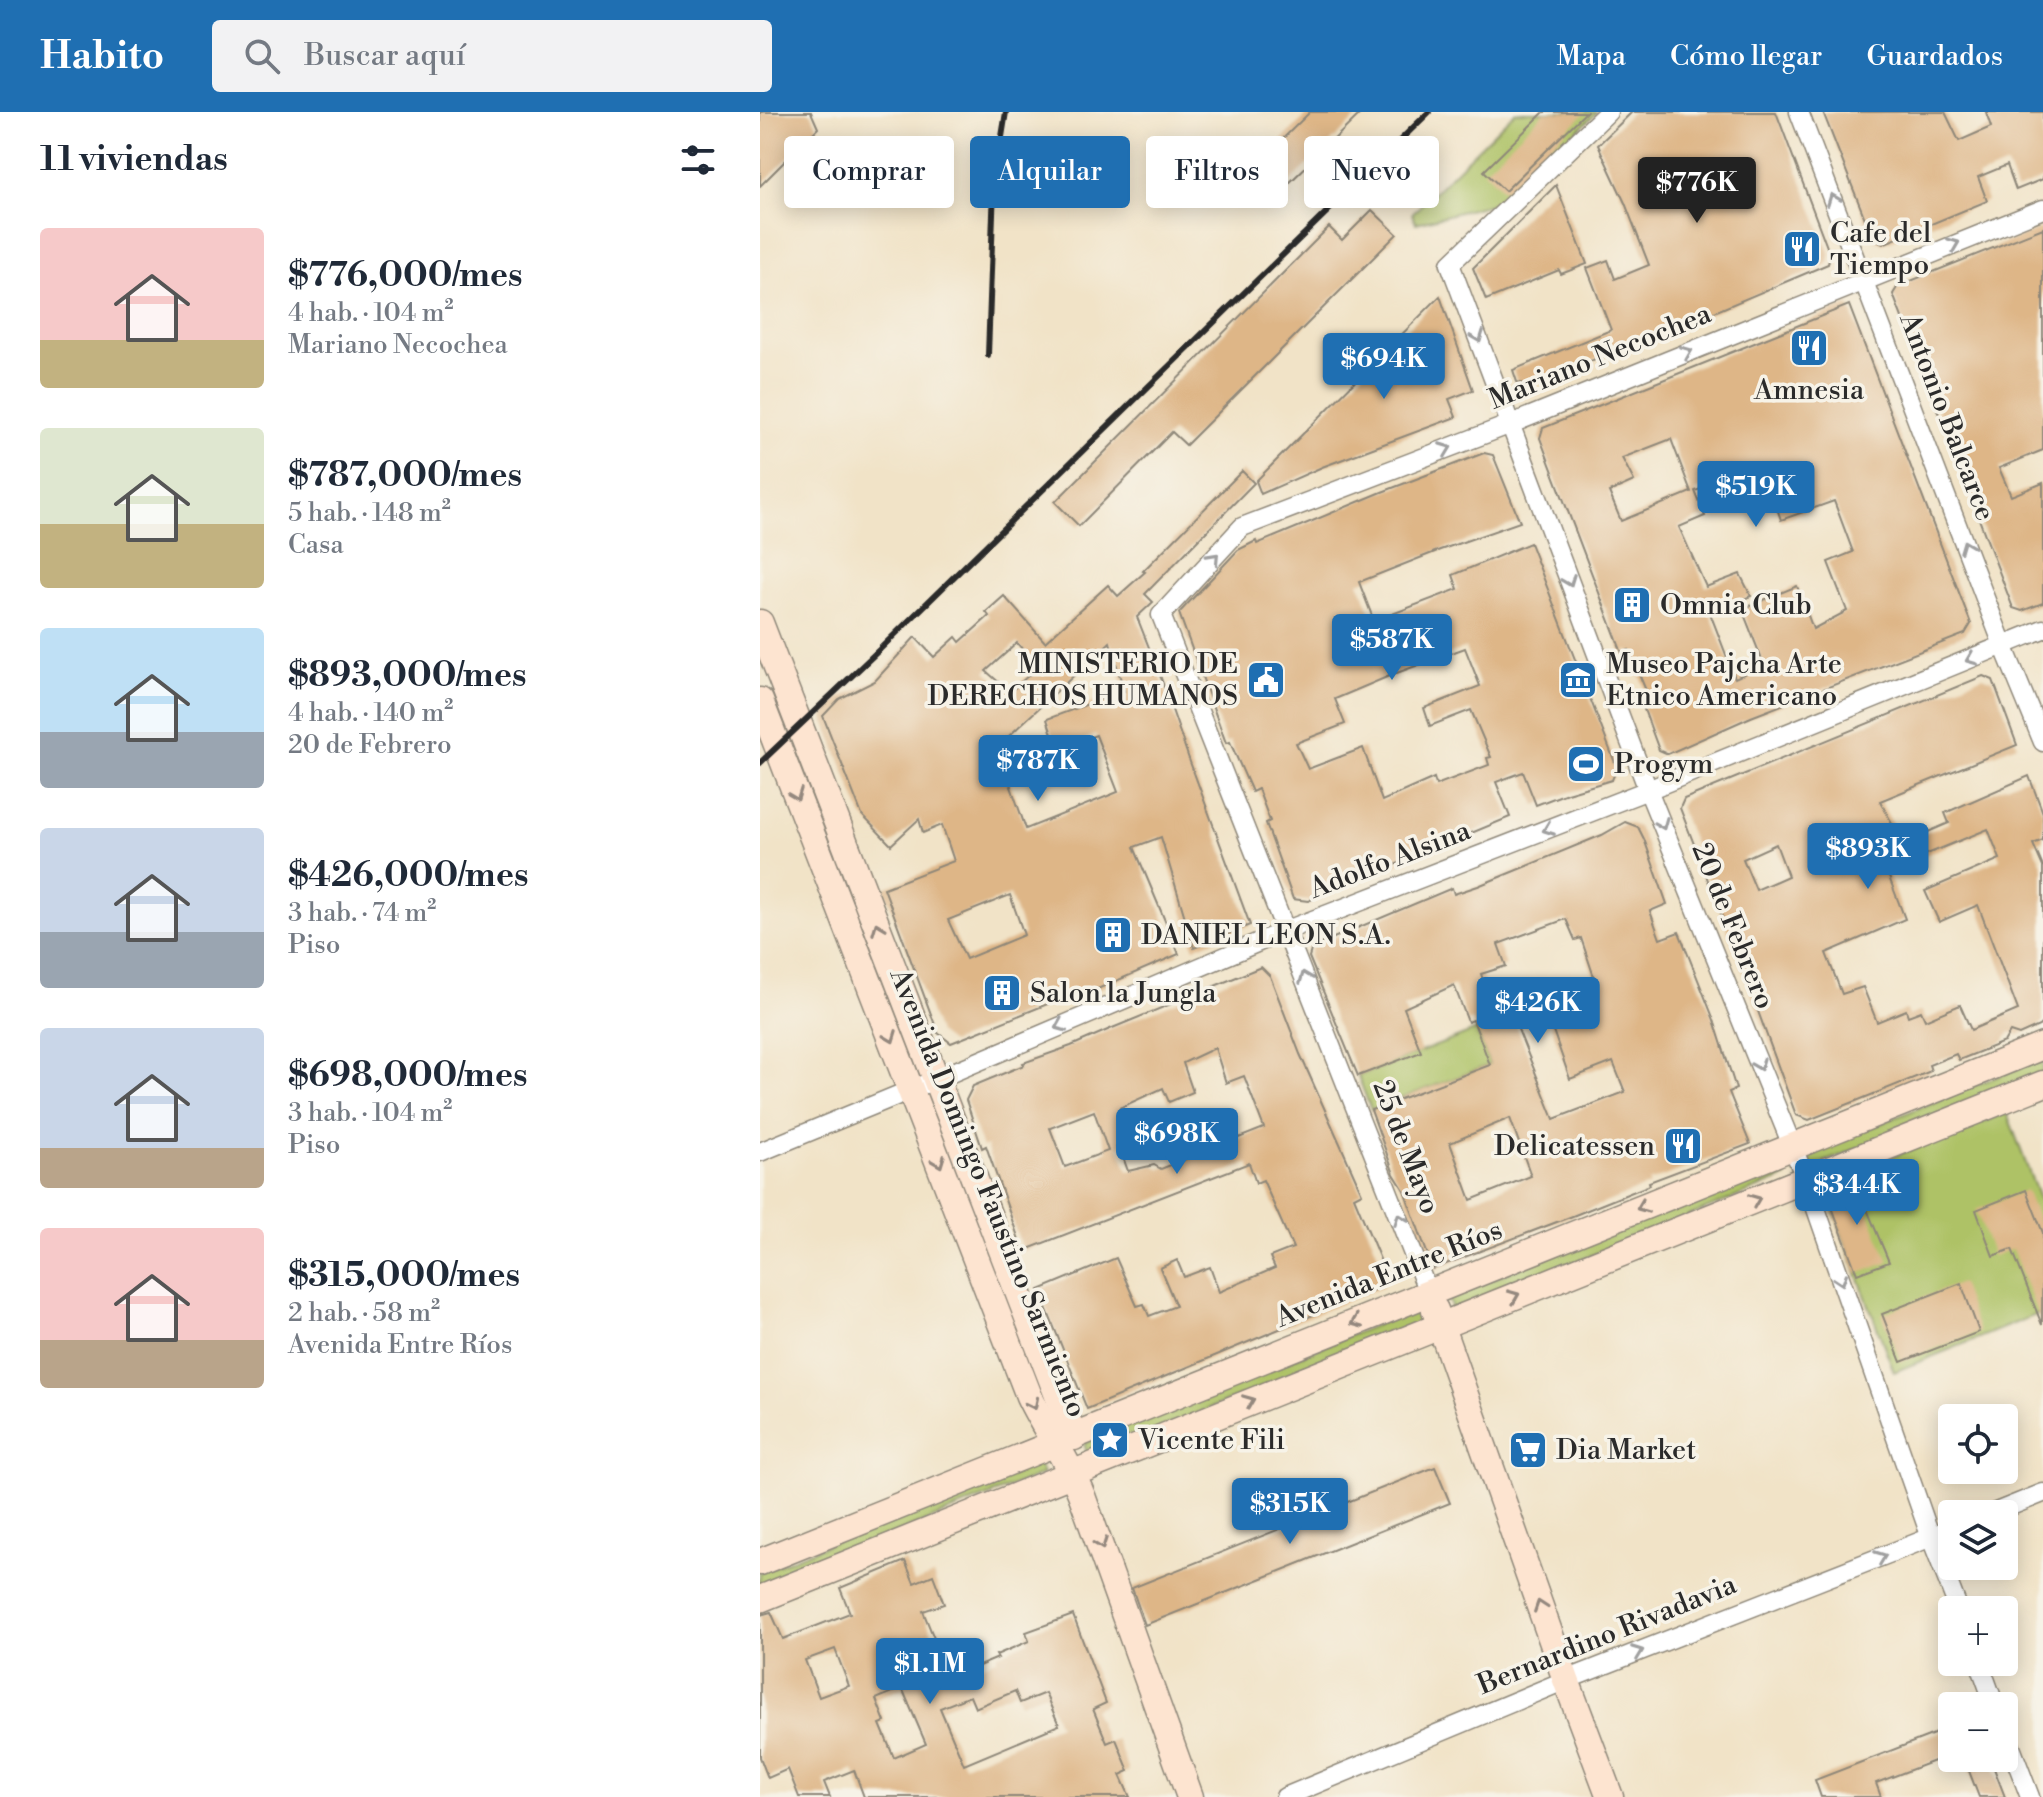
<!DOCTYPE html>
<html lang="es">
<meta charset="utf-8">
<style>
:root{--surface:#fff;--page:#f2f2f3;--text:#1f2937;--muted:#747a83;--accent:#1f6fb2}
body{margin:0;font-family:"Libre Bodoni",serif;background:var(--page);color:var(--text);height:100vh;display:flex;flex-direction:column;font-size:30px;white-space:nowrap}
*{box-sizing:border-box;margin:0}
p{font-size:26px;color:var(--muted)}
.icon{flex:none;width:44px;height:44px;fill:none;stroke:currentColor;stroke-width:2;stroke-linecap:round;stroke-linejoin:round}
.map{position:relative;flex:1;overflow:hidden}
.side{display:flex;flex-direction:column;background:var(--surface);width:760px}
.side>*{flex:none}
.top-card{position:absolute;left:24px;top:24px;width:760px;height:72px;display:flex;gap:16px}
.controls{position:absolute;left:1178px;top:1292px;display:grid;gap:16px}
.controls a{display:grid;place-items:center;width:80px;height:80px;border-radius:8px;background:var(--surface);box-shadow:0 4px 20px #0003;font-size:40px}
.price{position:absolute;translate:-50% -68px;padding:0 18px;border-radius:8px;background:var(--accent);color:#fff;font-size:26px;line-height:52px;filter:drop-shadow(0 2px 4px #0008)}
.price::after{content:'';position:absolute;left:50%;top:48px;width:24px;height:18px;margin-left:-12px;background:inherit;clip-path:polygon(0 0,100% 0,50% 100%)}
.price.current{background:#222;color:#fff}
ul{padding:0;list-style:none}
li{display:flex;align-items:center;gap:24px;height:200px;padding:0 40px}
li span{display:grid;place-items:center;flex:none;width:224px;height:160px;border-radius:8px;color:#555}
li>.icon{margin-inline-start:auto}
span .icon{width:96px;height:96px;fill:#fffc;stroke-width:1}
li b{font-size:34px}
h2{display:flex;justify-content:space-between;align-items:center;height:96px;padding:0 40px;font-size:34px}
.chip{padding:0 28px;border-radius:8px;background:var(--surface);box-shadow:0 4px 20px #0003;font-size:28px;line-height:72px}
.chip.current{background:var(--accent);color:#fff}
header{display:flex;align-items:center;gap:48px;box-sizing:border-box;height:112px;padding:0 40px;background:var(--accent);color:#fff}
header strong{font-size:38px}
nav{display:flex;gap:44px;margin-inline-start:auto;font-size:28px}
.search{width:560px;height:72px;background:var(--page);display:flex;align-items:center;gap:20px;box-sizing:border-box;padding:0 28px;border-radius:8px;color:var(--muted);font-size:30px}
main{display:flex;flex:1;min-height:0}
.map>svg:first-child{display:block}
.green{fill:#aec266;stroke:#6c7648;stroke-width:2}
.building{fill:#deb687;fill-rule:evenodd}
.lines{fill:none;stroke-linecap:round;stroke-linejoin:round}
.street-casing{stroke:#8e8779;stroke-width:21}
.secondary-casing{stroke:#8e8779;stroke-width:29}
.street{stroke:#fff;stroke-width:18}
.secondary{stroke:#fde4d0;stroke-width:26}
.rail{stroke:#2b2b2b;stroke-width:6}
.oneway{stroke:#a0a0a0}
.oneway2{stroke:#94887e}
.labels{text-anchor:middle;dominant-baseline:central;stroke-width:7;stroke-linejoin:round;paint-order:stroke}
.poi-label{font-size:28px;fill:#2b2b2b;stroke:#f7f3e8;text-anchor:start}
.street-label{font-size:28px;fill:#2b2b2b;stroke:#f7f3e8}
</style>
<header>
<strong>Habito</strong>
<div class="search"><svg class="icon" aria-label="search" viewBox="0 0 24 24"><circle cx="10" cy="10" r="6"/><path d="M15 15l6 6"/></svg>Buscar aquí</div>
<nav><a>Mapa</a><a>Cómo llegar</a><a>Guardados</a></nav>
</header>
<main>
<section class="side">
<h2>11 viviendas<svg class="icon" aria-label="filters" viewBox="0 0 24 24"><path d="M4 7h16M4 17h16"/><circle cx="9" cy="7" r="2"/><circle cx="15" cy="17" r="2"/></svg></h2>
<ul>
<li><span style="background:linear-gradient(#f6c9c9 70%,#c2b280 0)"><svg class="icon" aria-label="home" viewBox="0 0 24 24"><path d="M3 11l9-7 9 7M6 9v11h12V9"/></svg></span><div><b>$776,000/mes</b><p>4 hab. · 104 m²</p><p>Mariano Necochea</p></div></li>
<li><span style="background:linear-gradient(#dfe7d0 60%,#c2b280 0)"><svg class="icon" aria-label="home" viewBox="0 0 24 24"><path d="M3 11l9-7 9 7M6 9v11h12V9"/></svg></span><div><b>$787,000/mes</b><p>5 hab. · 148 m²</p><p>Casa</p></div></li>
<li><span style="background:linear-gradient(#bfe0f5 65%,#9aa5b1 0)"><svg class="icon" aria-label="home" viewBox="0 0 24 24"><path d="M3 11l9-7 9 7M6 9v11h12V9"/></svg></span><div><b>$893,000/mes</b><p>4 hab. · 140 m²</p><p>20 de Febrero</p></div></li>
<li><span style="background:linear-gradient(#c9d6e8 65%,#9aa5b1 0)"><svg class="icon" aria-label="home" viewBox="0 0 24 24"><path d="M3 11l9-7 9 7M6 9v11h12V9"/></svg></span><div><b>$426,000/mes</b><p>3 hab. · 74 m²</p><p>Piso</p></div></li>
<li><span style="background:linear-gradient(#c9d6e8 75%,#b9a48a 0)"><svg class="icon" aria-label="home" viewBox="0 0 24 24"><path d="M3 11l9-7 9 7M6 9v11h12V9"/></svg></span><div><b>$698,000/mes</b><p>3 hab. · 104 m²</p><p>Piso</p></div></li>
<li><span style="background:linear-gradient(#f6c9c9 70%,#b9a48a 0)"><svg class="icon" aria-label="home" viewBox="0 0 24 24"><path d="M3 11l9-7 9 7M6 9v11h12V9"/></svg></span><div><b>$315,000/mes</b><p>2 hab. · 58 m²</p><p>Avenida Entre Ríos</p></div></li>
</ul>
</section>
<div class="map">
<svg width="1283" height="1685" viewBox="0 0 1283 1685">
<rect width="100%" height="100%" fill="#f7f3e8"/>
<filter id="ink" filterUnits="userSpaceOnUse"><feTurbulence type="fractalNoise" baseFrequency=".0125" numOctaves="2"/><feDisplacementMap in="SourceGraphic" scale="16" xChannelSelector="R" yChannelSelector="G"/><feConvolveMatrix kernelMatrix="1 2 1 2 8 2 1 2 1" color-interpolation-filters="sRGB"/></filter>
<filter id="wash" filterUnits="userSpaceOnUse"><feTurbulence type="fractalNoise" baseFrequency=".006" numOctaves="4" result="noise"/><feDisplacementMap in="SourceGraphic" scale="32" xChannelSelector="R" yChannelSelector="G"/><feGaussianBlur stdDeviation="1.8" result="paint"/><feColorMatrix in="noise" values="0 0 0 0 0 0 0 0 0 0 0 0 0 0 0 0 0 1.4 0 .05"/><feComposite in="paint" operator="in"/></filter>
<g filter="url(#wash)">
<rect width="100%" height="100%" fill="#f1e3c7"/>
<g class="green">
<path d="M755,0H837L750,84L739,90L656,111L652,102Z"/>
<path d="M717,918L730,953L611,998L598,964Z"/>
<path d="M1283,946V962L1052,1055L1047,1041Z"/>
<path d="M1247,1001L1283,1097V1200L1134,1260L1066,1079L1077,1066Z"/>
<path d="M1021,1051L1026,1065L693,1199L687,1185Z"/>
<path d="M658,1196L663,1210L329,1345L324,1331Z"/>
<path d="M277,1348L283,1362L0,1476V1460Z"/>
</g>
<g id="blocks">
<g class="building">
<path d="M0,0H51L58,16L0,74Z"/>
<path d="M550,0H602L523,77L498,51Z"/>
<path d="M784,0H826L745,79L724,59Z"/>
<path d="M872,0H1016L1070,143L1068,152L914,217L768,273L757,270L753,258L851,218L827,156L848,148L855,167L889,153L865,91L838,33Z"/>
<path d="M1063,0H1185L1199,29L1231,15L1226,0H1283V67L1256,78L1247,53L1218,65L1227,89L1123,132L1113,127Z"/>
<path d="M796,73L827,152L801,162L799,158L726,188L713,156Z"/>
<path d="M612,98L637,122L426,333L412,320L319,414L295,390L569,115L582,128Z"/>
<path d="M1283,116V338L1239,356L1251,384L1283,371V491L1262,499L1253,496L1133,182L1138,174Z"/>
<path d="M680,184L713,278L689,287L696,305L562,355L501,382L496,369Z"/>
<path d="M1089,193L1211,512L1205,522L991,605L908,642L899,638L882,592L890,588L869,538L862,541L780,326L783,316ZM911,327L931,380L861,409L849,380L874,369L862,346ZM1003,355L1021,408L1074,389L1093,440L1068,450L1087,499L1053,517L1037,474L982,497L1004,553L975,566L950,501L991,484L980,462L946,475L919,415L945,404L935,379Z"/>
<path d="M724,341L733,343L760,410L680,438L599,470L614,509L698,477L693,463L770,431L857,656L852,668L807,681L776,693L763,660L736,670L750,705L548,789L533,787L506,711L510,709L498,677L492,680L470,630L466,631L419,501L478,438L496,429L497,432L622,380ZM705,536L720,574L664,596L670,614L711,598L731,645L727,646L729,653L676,673L674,666L622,689L603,636L548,657L536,631L585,612L575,587L634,562Z"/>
<path d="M482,359L494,371L385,482L393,490L377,505L401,566L430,650L490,813L434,836L401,725L374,735L419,842L319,885L317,880L191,931L178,921L124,776L194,749L182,713L163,721L159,707L131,733L102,703L63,604L79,587L115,569L155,525L174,545L196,525L200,530L229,504L226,500L244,484L285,530L348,473L358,484L385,460L383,459ZM350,530L364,579L287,607L297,637L336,623L358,680L266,717L237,635ZM257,531L278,555L250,580L226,559ZM250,783L264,823L206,847L188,808Z"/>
<path d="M1223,564L1233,568L1257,633L1120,689L1138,722L1116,731L1145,807L1066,841L1082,882L1103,875L1117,910L1146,898L1148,904L1161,899L1165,908L1200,893L1211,918L1258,898L1218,793L1179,810L1165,779L1240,747L1228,717L1160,745L1154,726L1189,711L1185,701L1269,664L1283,701V728L1273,732L1283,755V910L1279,914L1259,923L1250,920L1244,930L1199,948L1196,942L1169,953L1171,959L1049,1008L1036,1003L984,861L920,696L924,687ZM1016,732L1028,764L996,778L983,747Z"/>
<path d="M865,710L878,715L884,727L907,792L890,799L900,827L919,820L954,908L976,977L969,980L990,1032L889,1070L890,1073L810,1105L673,1157L644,1078L634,1062L624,1034L611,998L730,953L713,908L708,910L694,873L644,896L661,940L598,964L549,845L552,835L692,776L694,782L718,774L842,723ZM806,807L815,828L821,826L835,868L783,890L810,967L853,950L865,980L794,1007L753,905L738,910L721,862L746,854L738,832ZM750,1006L771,1064L711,1088L690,1031Z"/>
<path d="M501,855L510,864L540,942L602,1081L594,1085L627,1164L623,1174L327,1297L279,1178L356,1146L377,1194L384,1192L389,1204L416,1194L400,1156L417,1148L424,1165L450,1155L459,1180L515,1156L510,1145L533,1136L503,1068L496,1071L489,1051L263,1139L226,1034L222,1036L206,988L213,974L264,953L263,951L311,934L350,917ZM455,936L466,971L484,964L504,1016L401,1057L394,1053L368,1059L359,1034L356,1036L371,1029L359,996L403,976L409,990L433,980L423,951ZM334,999L348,1039L305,1055L290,1016Z"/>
<path d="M1094,1066L1129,1150L1097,1162L1066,1079L1071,1075Z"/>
<path d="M1266,1078L1283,1121L1282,1213L1252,1137L1233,1144L1216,1098Z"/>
<path d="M1201,1171L1219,1220L1141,1250L1122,1202Z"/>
<path d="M675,1355L690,1391L385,1513L372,1476Z"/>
<path d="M145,1449L154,1471L173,1463L184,1492L163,1499L182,1546L200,1539L207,1559L238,1546L236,1543L269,1529L266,1520L313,1503L346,1591L333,1597L347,1631L356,1627L369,1659L360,1663L370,1685H104L94,1658L64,1670L70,1685H39L28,1657L8,1666L0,1645V1503L11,1500L23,1527L90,1501L80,1476ZM75,1537L89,1574L59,1585L45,1548ZM142,1576L166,1632L134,1646L120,1612L125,1610L116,1587ZM255,1579L260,1591L285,1581L299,1613L204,1653L180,1596L210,1584L215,1596Z"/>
<path d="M1192,1615V1642L1116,1671L1121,1685H1061L1055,1668Z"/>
<path d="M1204,1646H1230L1245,1685H1219Z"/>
</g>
</g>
</g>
<g filter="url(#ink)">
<use href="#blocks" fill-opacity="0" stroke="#8e8779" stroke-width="2"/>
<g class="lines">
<defs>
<g id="street">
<path d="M848,0L690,152L888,678L1046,1068L1171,1426L1199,1498"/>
<path d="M1039,0L1243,533L1283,630"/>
<path d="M0,1040L177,967L527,818L888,678L1283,517"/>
<path d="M668,1180L401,503L482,415L751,312L1283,97"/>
<path d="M1231,1402L1283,1381"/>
<path d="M1219,1550L1235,1594"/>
<path d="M1244,1617L1270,1685"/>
<path d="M525,1685L806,1568L1192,1417"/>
</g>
<g id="secondary">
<path d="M0,511L314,1325"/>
<path d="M0,589L269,1284C285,1318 308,1348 322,1384L430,1685"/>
<path d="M675,1198L806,1568L850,1685"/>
<path d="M0,1450L1283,934"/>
<path d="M0,1487C426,1312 856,1146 1283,972"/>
</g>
</defs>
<use href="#street" class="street-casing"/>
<use href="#secondary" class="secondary-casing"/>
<use href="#street" class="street"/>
<use href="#secondary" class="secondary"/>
<g class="rail">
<path d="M228,243L234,74L246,0"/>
<path d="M0,651L119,538L669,0"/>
</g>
</g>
<defs><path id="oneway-chevron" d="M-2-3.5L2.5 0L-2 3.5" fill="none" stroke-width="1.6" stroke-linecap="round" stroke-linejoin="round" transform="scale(2)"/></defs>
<g class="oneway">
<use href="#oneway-chevron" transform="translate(1073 87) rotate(-111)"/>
<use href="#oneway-chevron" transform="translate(1194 132) rotate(-22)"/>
<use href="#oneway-chevron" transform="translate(718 225) rotate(69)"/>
<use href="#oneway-chevron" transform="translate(927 240) rotate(-22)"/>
<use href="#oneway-chevron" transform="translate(686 337) rotate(-21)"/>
<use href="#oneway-chevron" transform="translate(1206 434) rotate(-111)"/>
<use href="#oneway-chevron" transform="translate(454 446) rotate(-47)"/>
<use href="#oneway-chevron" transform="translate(809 469) rotate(69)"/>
<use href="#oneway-chevron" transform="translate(1211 547) rotate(158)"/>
<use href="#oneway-chevron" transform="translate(902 712) rotate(68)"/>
<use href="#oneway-chevron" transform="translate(788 717) rotate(159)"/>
<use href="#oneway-chevron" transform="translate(545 865) rotate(-111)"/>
<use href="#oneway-chevron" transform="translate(300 914) rotate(157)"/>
<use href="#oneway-chevron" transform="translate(999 953) rotate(68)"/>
<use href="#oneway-chevron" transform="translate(640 1107) rotate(-111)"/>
<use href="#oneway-chevron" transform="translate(1081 1168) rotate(71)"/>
<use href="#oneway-chevron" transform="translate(1121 1445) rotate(-21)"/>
<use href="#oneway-chevron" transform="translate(878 1540) rotate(-21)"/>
</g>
<g class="oneway2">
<use href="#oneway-chevron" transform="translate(36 683) rotate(69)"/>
<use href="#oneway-chevron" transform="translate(118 816) rotate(-111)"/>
<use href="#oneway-chevron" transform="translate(131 925) rotate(69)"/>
<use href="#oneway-chevron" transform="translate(179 1050) rotate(69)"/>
<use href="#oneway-chevron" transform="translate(995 1088) rotate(-22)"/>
<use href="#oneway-chevron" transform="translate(882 1095) rotate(158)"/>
<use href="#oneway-chevron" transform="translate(754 1184) rotate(-22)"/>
<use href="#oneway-chevron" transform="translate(596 1210) rotate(158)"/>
<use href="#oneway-chevron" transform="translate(489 1289) rotate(-22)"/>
<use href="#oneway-chevron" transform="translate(273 1292) rotate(64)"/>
<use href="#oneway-chevron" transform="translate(341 1432) rotate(70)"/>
<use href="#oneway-chevron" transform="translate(780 1494) rotate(-109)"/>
</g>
</g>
<defs>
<symbol id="restaurant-square" viewBox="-11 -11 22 22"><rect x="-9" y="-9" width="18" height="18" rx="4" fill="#1f6fb2" stroke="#f7f3e8"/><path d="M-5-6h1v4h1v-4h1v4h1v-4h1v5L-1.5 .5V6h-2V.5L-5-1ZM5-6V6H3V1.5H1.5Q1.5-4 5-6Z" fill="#fff"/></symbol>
<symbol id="building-square" viewBox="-11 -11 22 22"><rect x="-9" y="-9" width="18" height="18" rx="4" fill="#1f6fb2" stroke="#f7f3e8"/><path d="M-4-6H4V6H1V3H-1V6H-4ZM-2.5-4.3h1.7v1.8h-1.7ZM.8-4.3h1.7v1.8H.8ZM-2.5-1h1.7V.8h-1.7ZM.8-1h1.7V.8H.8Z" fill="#fff"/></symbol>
<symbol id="civic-square" viewBox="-11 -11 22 22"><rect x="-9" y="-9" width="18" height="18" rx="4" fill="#1f6fb2" stroke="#f7f3e8"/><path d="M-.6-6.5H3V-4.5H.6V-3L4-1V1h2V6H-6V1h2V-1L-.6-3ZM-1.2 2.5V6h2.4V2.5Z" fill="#fff"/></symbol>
<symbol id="museum-square" viewBox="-11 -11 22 22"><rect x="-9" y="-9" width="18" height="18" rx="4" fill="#1f6fb2" stroke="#f7f3e8"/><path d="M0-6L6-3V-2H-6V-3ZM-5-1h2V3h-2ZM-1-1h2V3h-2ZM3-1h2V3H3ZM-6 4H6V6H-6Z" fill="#fff"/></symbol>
<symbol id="stadium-square" viewBox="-11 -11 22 22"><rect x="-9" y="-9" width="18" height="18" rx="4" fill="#1f6fb2" stroke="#f7f3e8"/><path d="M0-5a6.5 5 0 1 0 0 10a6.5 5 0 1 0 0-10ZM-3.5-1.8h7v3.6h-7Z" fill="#fff"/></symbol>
<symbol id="sight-square" viewBox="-11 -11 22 22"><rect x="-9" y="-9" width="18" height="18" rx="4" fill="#1f6fb2" stroke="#f7f3e8"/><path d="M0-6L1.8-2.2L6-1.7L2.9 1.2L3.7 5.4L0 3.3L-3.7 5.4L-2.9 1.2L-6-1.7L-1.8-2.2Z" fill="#fff"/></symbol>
<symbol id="supermarket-square" viewBox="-11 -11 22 22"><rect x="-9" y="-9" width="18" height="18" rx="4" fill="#1f6fb2" stroke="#f7f3e8"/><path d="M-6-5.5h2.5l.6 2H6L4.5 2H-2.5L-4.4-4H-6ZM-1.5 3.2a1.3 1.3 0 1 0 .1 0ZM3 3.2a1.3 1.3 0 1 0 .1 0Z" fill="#fff"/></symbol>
</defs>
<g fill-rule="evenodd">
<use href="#restaurant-square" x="1020" y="115" width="44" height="44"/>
<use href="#restaurant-square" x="1027" y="214" width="44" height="44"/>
<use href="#building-square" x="850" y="471" width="44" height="44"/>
<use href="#civic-square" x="484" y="546" width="44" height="44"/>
<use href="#museum-square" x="796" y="546" width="44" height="44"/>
<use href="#stadium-square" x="804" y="630" width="44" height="44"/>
<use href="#building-square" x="331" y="801" width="44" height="44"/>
<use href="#building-square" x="220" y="859" width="44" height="44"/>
<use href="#restaurant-square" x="901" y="1012" width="44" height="44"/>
<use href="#sight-square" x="328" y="1306" width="44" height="44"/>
<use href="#supermarket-square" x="746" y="1316" width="44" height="44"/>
</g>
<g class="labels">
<g class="poi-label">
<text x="1070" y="121">Cafe del<tspan x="1070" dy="32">Tiempo</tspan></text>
<text x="1049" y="278" text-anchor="middle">Amnesia</text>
<text x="900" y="493">Omnia Club</text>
<text x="478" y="552" text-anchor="end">MINISTERIO DE<tspan x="478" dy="32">DERECHOS HUMANOS</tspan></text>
<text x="846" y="552">Museo Pajcha Arte<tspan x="846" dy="32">Etnico Americano</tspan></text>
<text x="854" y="652">Progym</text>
<text x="381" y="823">DANIEL LEON S.A.</text>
<text x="270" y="881">Salon la Jungla</text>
<text x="895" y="1034" text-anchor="end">Delicatessen</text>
<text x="378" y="1328">Vicente Fili</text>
<text x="796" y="1338">Dia Market</text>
</g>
<g class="street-label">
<text transform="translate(840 245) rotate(-22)">Mariano Necochea</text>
<text transform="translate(1187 305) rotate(69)">Antonio Balcarce</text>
<text transform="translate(630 748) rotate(-21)">Adolfo Alsina</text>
<text transform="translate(973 814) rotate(68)">20 de Febrero</text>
<text transform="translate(646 1035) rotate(69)">25 de Mayo</text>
<text transform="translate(228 1081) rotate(68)">Avenida Domingo Faustino Sarmiento</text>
<text transform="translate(629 1162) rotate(-22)">Avenida Entre Ríos</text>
<text transform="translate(847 1523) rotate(-22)">Bernardino Rivadavia</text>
</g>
</g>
</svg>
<div class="controls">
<a><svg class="icon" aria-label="locate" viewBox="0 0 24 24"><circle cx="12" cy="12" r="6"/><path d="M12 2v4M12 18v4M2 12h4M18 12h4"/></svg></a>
<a><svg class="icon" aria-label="layers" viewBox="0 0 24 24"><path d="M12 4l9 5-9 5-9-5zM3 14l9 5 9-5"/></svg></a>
<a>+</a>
<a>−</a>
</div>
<b class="price current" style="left:937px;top:113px">$776K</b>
<b class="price" style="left:624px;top:289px">$694K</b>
<b class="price" style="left:996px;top:417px">$519K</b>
<b class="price" style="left:632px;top:570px">$587K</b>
<b class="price" style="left:278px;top:691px">$787K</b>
<b class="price" style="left:1108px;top:779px">$893K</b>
<b class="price" style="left:778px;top:933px">$426K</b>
<b class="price" style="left:417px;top:1064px">$698K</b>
<b class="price" style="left:1097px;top:1115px">$344K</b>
<b class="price" style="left:530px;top:1434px">$315K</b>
<b class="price" style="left:170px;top:1594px">$1.1M</b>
<div class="top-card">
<a class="chip">Comprar</a>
<a class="chip current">Alquilar</a>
<a class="chip">Filtros</a>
<a class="chip">Nuevo</a>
</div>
</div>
</main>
